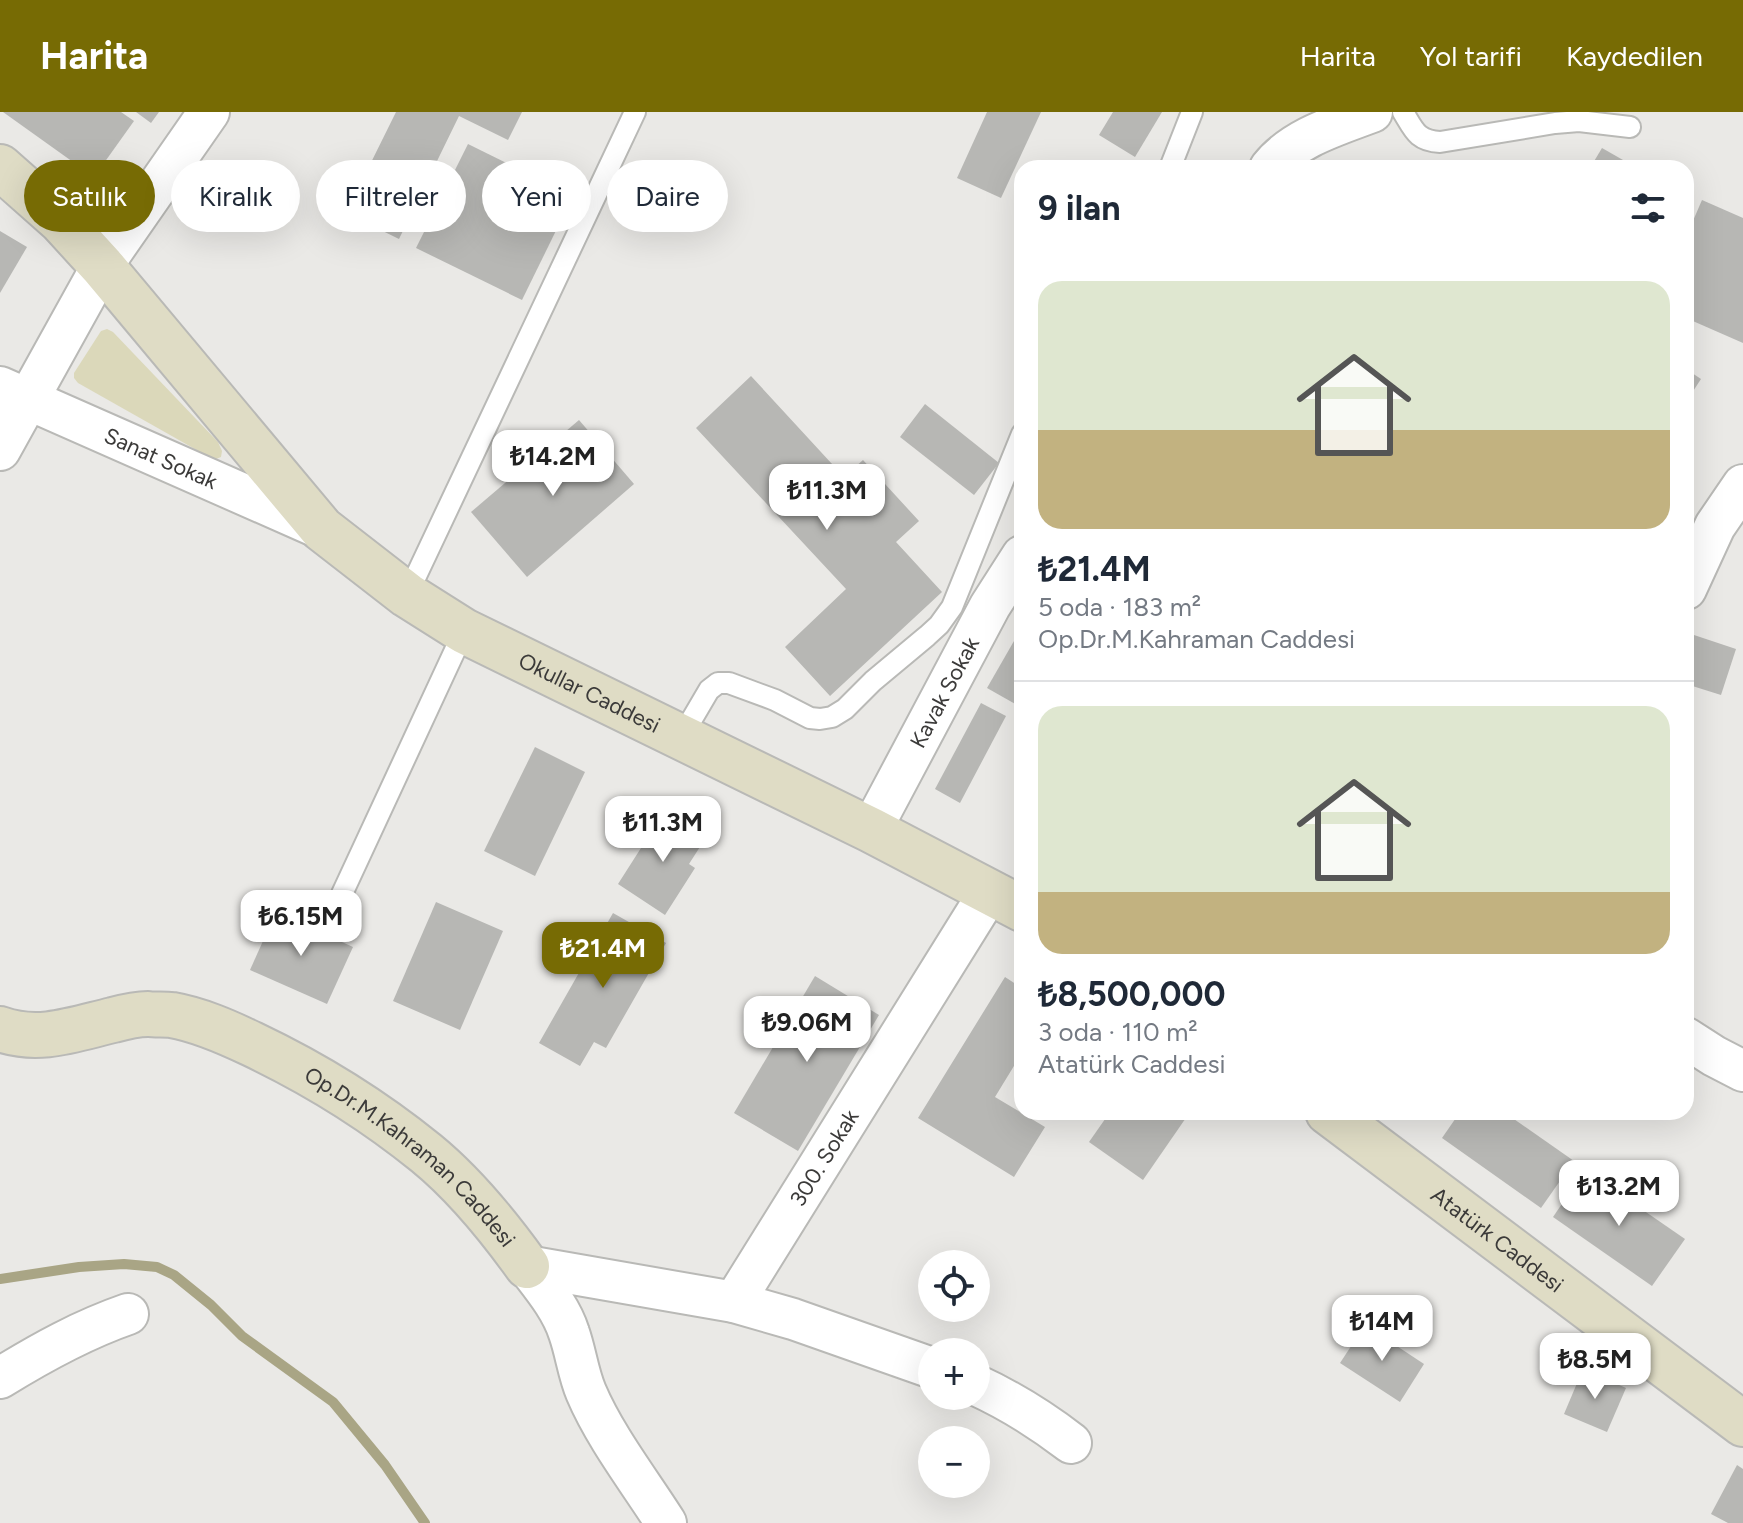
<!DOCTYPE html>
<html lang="tr">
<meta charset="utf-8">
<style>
:root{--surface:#fff;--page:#f6f6f7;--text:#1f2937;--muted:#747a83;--line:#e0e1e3;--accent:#776b04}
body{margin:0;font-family:Figtree,sans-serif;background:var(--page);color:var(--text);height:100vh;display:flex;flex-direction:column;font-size:30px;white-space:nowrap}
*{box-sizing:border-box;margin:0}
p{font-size:26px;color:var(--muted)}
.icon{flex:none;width:44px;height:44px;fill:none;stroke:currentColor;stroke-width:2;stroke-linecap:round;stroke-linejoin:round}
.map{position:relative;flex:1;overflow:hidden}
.sheet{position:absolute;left:1014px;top:48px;width:680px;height:960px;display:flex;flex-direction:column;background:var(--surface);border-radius:24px;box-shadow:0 8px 32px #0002}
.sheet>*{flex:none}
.top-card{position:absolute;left:24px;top:48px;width:760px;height:72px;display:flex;gap:16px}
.tools{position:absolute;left:918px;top:1138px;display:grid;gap:16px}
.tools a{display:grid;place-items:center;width:72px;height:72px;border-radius:50%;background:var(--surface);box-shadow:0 8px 32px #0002;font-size:40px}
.price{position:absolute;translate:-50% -68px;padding:0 18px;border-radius:16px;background:#fff;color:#222;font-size:26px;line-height:52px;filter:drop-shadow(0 2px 4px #0008)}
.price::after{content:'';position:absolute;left:50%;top:48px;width:24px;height:18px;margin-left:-12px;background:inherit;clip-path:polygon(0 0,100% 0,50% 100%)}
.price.on{background:var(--accent);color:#fff}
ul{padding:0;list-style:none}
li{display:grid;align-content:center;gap:16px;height:424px;padding:0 24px}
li+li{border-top:2px solid var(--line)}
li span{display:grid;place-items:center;height:248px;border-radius:24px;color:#555}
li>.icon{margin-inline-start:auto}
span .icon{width:144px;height:144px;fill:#fffc;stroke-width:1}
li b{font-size:34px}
h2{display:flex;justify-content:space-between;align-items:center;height:96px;padding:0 24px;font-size:34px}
.chip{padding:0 28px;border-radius:36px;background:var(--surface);box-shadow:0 8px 32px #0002;font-size:28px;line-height:72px}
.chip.on{background:var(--accent);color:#fff}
header{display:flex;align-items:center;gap:48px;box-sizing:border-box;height:112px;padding:0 40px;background:var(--accent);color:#fff}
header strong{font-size:38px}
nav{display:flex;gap:44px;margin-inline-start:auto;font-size:28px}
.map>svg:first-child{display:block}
.green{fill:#dbd8ba}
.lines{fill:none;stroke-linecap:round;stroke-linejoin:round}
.stream{stroke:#a9a585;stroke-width:10}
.building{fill:#b7b7b4}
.lane-casing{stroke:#b9b9b6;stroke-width:24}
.street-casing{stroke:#b9b9b6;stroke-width:44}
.secondary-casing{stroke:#b9b9b6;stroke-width:48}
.lane{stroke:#fff;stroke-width:20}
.street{stroke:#fff;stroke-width:40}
.secondary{stroke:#dfdcc5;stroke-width:44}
.labels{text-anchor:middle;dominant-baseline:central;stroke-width:8;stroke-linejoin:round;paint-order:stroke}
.street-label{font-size:22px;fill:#3b3a39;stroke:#eae9e6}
</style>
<header>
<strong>Harita</strong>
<nav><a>Harita</a><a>Yol tarifi</a><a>Kaydedilen</a></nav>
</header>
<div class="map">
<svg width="1743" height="1411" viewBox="0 0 1743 1411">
<rect width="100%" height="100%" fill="#eae9e6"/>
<path class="green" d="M107,217L113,220L218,330L222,339L221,345L216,347L209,345L78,271L74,266V261L101,219Z"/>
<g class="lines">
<path class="stream" d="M0,1167L79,1155L124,1152L157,1155L174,1163L211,1193L242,1224L333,1290L385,1353L425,1411"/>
</g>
<g class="building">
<path d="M3,0H121L134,9L94,65Z"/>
<path d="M136,0H159L151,11Z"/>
<path d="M396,0H522L508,28L459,4L399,127L346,101Z"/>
<path d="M987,0H1041L1001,86L957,66Z"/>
<path d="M1113,0H1162L1135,45L1099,23Z"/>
<path d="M468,32L573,84L522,188L416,136Z"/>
<path d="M1602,36L1637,56H1590Z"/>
<path d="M1702,88L1743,106V231L1686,206V125Z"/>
<path d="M0,119L27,135L0,181Z"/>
<path d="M1686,257L1701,267L1686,290Z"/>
<path d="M751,264L844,365L863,348L919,409L896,430L942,480L830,584L785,535L846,477L696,316Z"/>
<path d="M925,292L999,351L974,383L900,325Z"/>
<path d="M579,308L634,372L527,465L471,400Z"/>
<path d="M1022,515V584L1017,593L987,576Z"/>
<path d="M1694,523L1736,537L1721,583L1686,572V549Z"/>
<path d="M981,591L1006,604L960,691L935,677Z"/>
<path d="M535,635L585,660L535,764L484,739Z"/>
<path d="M664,700L705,727L689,752L695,756L665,803L618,772Z"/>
<path d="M436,790L503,819L460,918L393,889Z"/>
<path d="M276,800L353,835L327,892L250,858Z"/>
<path d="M613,801L666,831L606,936L594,930L580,954L539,931Z"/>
<path d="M815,864L879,903L798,1039L734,1001Z"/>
<path d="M1005,865L1022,876V951L1017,949L995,985L1045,1015L1014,1065L918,1006Z"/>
<path d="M1110,1000H1190L1143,1068L1089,1030Z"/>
<path d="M1460,1000H1504L1574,1049L1541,1096L1442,1026Z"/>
<path d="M1585,1058L1685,1127L1652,1174L1553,1105Z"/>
<path d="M1365,1213L1424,1252L1400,1290L1340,1251Z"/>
<path d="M1583,1257L1626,1276L1607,1320L1564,1302Z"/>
<path d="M1737,1353L1743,1357V1411H1728L1711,1402Z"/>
</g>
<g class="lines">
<defs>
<g id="lane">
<path d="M1403,0C1414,18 1417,29 1440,30L1555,11L1579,9L1630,15"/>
<path d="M1170,56L1192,0"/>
<path d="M407,483L635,0"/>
<path d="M682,624L709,578L718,571H729L775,588L810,606L820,607L832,605L845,597L873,569L927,524L939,513L952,495L1022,322"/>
<path d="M341,784L464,519"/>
</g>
<g id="street">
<path d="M1270,56C1293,26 1338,13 1372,0"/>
<path id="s1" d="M0,275L322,417"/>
<path d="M0,338L102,154L209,0"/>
<path d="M1686,477L1715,414L1743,373"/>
<path id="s2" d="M871,718L990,494L1022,444"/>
<path d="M1686,926L1714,944L1743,959"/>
<path d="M527,1154L734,1190L793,1207L932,1256"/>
<path d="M527,1154C543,1175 561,1196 569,1221C576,1241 578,1261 586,1280C605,1325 640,1370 666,1411"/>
<path id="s3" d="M734,1190L990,779"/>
<path d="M0,1266C42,1240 82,1218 128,1202"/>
<path d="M976,1273C1011,1289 1041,1308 1071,1331"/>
</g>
<g id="secondary">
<path id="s4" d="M0,55L61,109L102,154L322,417L407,483L464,519L871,718L1022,797"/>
<path id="s5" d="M0,917C39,931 75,917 113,908C124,905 136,902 148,902C156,903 164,902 172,903C200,908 227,920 252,932C313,961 373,998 426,1041C464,1072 499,1115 527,1154"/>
<path id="s6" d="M1328,1000L1743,1312"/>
</g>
</defs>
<use href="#lane" class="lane-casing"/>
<use href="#street" class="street-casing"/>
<use href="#secondary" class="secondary-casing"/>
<use href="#lane" class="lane"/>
<use href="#street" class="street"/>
<use href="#secondary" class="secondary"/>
</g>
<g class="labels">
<g class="street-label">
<text stroke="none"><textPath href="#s1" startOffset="176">Sanat Sokak</textPath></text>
<text stroke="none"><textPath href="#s4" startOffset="800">Okullar Caddesi</textPath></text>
<text stroke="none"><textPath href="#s2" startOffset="156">Kavak Sokak</textPath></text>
<text stroke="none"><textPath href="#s3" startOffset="170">300. Sokak</textPath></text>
<text stroke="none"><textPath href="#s5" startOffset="456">Op.Dr.M.Kahraman Caddesi</textPath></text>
<text stroke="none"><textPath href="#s6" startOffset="212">Atatürk Caddesi</textPath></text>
</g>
</g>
</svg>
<div class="tools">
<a><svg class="icon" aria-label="locate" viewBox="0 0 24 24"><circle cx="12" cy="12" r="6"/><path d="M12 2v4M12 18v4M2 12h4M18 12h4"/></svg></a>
<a>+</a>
<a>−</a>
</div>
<b class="price" style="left:553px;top:386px">₺14.2M</b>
<b class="price" style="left:827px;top:420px">₺11.3M</b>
<b class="price" style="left:663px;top:752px">₺11.3M</b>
<b class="price" style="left:301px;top:846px">₺6.15M</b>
<b class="price on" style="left:603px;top:878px">₺21.4M</b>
<b class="price" style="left:807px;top:952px">₺9.06M</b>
<b class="price" style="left:1619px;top:1116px">₺13.2M</b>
<b class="price" style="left:1382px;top:1251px">₺14M</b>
<b class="price" style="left:1595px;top:1289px">₺8.5M</b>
<div class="top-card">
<a class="chip on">Satılık</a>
<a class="chip">Kiralık</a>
<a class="chip">Filtreler</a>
<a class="chip">Yeni</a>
<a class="chip">Daire</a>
</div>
<section class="sheet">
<h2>9 ilan<svg class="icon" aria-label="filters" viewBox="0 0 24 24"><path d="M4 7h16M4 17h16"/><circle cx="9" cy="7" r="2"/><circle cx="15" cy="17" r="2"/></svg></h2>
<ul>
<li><span style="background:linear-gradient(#dfe7d0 60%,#c2b280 0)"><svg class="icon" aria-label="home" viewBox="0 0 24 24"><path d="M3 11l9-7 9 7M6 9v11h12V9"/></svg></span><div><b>₺21.4M</b><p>5 oda · 183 m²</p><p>Op.Dr.M.Kahraman Caddesi</p></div></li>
<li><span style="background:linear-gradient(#dfe7d0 75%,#c2b280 0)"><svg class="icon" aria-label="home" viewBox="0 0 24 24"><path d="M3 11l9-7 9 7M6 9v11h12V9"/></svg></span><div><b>₺8,500,000</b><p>3 oda · 110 m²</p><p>Atatürk Caddesi</p></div></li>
</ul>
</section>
</div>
